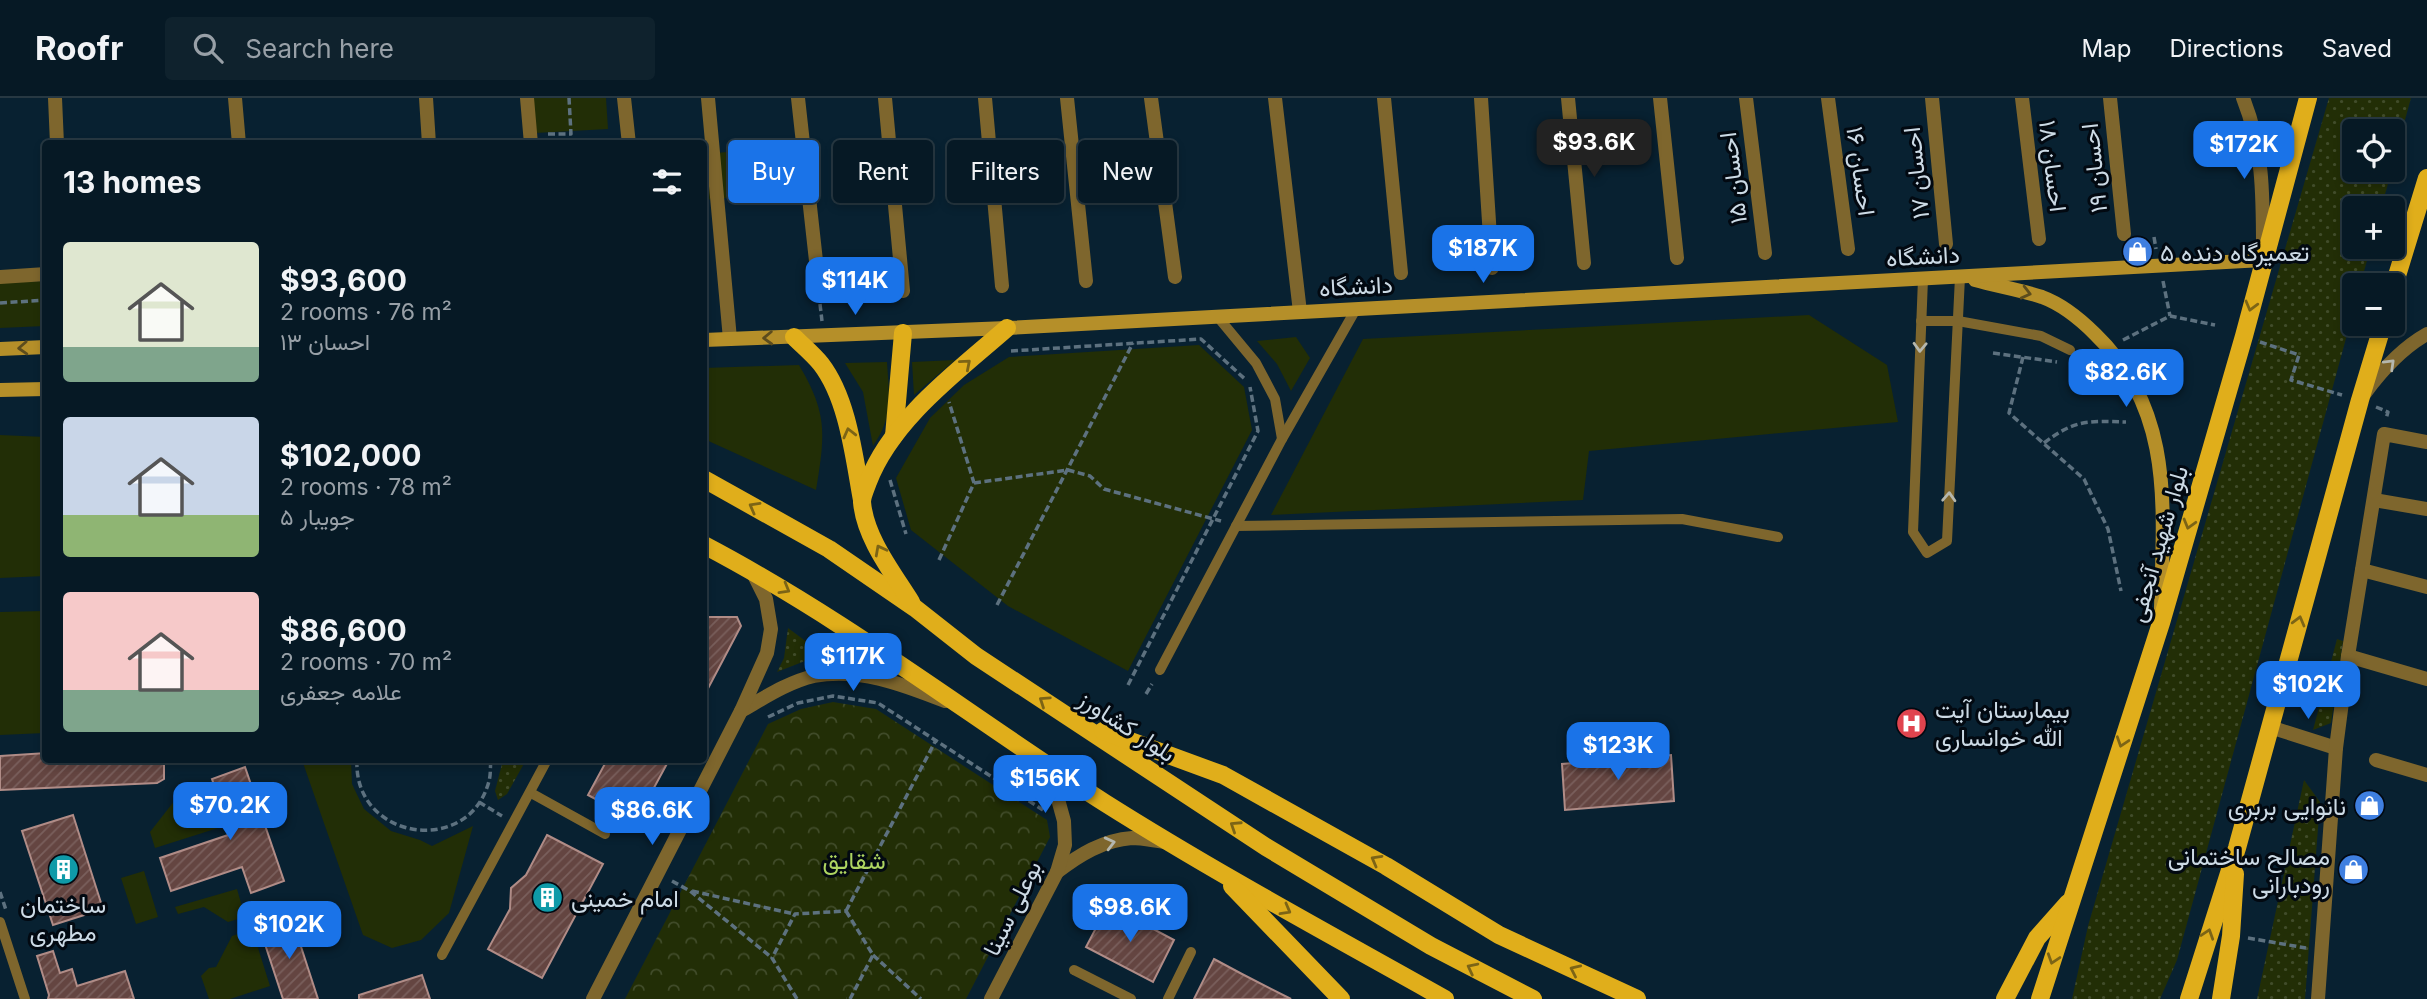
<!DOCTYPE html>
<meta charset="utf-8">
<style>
:root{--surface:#061925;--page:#0f222d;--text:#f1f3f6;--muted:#98a0a7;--line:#273842;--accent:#1a73e8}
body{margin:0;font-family:Inter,Vazirmatn,sans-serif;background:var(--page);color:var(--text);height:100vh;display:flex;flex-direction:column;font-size:26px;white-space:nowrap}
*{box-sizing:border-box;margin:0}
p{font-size:23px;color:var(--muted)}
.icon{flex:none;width:38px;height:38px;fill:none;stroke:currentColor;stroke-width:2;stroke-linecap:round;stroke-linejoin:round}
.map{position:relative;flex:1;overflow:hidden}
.details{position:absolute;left:42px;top:42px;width:665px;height:623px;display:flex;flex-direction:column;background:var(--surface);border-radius:7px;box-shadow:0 4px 10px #0003,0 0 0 2px var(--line)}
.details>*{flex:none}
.banner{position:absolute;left:728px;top:42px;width:665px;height:63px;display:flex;gap:14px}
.tools{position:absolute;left:2342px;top:21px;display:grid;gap:14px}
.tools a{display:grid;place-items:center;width:63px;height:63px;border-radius:7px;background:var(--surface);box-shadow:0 4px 10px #0003,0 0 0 2px var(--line);font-size:35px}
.price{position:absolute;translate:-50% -60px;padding:0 16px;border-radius:14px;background:var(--accent);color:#fff;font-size:23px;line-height:46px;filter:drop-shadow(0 2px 4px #0008)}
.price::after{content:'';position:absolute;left:50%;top:42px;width:21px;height:16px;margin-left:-10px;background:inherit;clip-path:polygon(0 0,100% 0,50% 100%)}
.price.active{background:#222;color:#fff}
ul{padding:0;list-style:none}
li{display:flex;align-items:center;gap:21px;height:175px;padding:0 21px}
li span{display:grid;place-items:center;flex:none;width:196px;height:140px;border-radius:7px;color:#555}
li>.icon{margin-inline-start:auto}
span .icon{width:84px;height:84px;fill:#fffc;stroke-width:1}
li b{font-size:30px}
h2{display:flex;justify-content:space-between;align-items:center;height:84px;padding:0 21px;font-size:30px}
.pill{padding:0 24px;border-radius:7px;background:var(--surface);box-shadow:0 4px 10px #0003,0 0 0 2px var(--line);font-size:24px;line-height:63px}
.pill.active{background:var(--accent);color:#fff}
header{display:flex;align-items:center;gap:42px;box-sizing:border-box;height:98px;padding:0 35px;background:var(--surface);border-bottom:2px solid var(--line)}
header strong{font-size:33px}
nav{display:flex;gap:38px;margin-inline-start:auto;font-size:24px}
.search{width:490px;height:63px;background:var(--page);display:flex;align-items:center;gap:18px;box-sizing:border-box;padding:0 24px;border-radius:7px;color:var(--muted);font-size:26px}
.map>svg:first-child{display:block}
.grass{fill:url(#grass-dots)}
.forest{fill:url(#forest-crowns)}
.park{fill:#222e06}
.building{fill:url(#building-hatch);stroke:#b08c87;stroke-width:2}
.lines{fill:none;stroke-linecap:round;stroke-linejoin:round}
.path{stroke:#5d717f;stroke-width:3.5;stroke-dasharray:7 3.5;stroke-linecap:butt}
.service{stroke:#7e662d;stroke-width:10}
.pedestrian{stroke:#7e662d;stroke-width:14}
.minor{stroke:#7e662d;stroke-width:14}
.tertiary{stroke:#7e662d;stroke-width:14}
.secondary{stroke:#b58f29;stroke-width:14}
.primary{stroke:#e0ae1b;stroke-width:18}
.oneway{stroke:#5c4c1d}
.oneway2{stroke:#7c6416}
.oneway3{stroke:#b5b7ae}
.labels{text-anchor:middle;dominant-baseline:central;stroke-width:6;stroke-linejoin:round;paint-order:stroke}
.street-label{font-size:24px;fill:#ccdae5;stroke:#020911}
.poi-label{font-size:24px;fill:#ccdae5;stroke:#020911;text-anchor:start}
.park-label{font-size:24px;fill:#aed561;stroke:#020911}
</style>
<header>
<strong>Roofr</strong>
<div class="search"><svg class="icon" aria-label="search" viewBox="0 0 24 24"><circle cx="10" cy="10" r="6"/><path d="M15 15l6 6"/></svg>Search here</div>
<nav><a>Map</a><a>Directions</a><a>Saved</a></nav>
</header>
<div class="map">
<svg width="2427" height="901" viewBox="0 0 2427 901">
<defs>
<pattern id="grass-dots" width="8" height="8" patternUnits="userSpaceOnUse" patternTransform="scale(1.75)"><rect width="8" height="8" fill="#222e06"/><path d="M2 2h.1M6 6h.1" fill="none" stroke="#414c2a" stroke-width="1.8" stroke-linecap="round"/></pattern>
<pattern id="forest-crowns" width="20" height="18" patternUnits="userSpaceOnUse" patternTransform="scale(1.75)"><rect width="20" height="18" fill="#222e06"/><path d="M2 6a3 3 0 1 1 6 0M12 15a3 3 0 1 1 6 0" fill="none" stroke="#414c2a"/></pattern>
<pattern id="building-hatch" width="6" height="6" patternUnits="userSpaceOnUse" patternTransform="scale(1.75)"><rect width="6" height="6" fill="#644541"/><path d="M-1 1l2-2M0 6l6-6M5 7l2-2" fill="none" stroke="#795f5c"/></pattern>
</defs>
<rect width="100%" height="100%" fill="#082131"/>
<g class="grass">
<path d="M2329,0H2411L2392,69V33H2354V72H2392L2381,110H2354V149H2371L2360,187H2354V211L2177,862L2160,901H2072L2088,828Z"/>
<path d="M788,530L827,559L810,561L777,574L784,560Z"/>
<path d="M2337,541L2343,543L2331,625L2313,632Z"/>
<path d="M503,662H526L507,696L498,702L495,693Z"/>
<path d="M2304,682L2320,704L2305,901H2257Z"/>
</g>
<path class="forest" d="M833,604L876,611L1047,722L1050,739L966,901H625L768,626L801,611Z"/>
<g class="park">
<path d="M533,0H606L608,31L535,35Z"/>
<path d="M762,51L766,96L704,102V56Z"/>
<path d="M45,183V228L0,230V185Z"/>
<path d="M1809,217L1887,267L1898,324L1589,353L1583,402L1271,417L1363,241Z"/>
<path d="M1296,239L1310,260L1291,293L1277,266L1257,243Z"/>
<path d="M1199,247L1244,289L1252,332L1128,573L1008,508L911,432L896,380L930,320L964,287L1009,259Z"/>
<path d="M955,262L914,297L912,264Z"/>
<path d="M887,264C889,297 894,318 873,348L863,294L845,265Z"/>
<path d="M799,267C828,316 825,337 816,392L704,341V270Z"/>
<path d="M0,337L45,339V478L0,480Z"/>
<path d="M45,513V635L0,637V514Z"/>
<path d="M302,662H351L352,686L364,711L391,733L420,742L432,748L473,728L449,815L421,842L392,850L363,837Z"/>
<path d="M205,692L218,730L155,750L150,734L175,702Z"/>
<path d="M144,773L158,819L136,826L121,780Z"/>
<path d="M237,791L245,819L228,824L204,809L178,816L175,809Z"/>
<path d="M252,831L270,888L230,901H209L201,878L209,870L216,869L232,838Z"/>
</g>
<g class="building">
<path d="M704,519H737L741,528L704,598Z"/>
<path d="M46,655V662H164V681L157,685L0,692V658Z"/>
<path d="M1671,657L1674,703L1565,712L1562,666Z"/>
<path d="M607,662H669L636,723L588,697Z"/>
<path d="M245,669L284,783L251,795L242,769L171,793L160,760L231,736L212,681Z"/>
<path d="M73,717L103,811L53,827L22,733Z"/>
<path d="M547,737L603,766L542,880L488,851L510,811L511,790L526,777Z"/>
<path d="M1108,807L1174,842L1153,884L1086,849Z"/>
<path d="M292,821L318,901H283L260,831Z"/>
<path d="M53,853L60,875L72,871L77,888L125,873L134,901H48L49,897L37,858Z"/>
<path d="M1214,861L1242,876L1291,901H1194Z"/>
<path d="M422,877L430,901H359V897Z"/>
</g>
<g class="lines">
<g class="path">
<path d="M548,36H571L569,0"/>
<path d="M2154,139L2156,151"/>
<path d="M2163,183L2170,218"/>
<path d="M0,205L46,202"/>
<path d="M820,206L822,223"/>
<path d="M2123,242L2170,218L2215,227"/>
<path d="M2260,244L2299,257L2291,282L2342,297"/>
<path d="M1011,253L1201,241L1246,282"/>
<path d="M1993,255L2057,264"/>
<path d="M2023,259L2009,315L2084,381L2108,431L2121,493"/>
<path d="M2080,264L2083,268L2093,261"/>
<path d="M2376,309L2388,314L2386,321"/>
<path d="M2044,345C2075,321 2089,323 2126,324"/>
<path d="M890,382L906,436"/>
<path d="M974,385L1068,372L1090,378L1104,391L1221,423"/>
<path d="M939,462L974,385L949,304"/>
<path d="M997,507L1133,245"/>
<path d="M1128,587L1258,333L1250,289"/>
<path d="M1146,596L1152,586"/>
<path d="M768,619L798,605L833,598L878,605L1043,712"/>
<path d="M357,662C353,742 469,760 489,683C491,676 490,668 491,662"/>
<path d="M479,704L502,718"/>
<path d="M672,783L690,793L771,859"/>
<path d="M692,793L794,816"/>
<path d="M0,794L6,812"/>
<path d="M846,813L936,642"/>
<path d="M846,813L873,857L850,901H846"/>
<path d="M2248,840L2306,850"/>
<path d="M873,857L921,901"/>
<path d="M797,901L772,860L795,816L846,813"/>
</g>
<g class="service">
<path d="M1923,181L1913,434L1927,455L1947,443L1960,179"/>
<path d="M1217,218L1256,265L1275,301L1282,341"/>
<path d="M1921,223H1958L2041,238L2070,252"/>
<path d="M1236,428L1682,421L1778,439"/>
<path d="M1160,572L1282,341L1356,211"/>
<path d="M531,695L605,736"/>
<path d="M0,824L25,901"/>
<path d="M442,857L547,662"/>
<path d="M1074,872L1131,901"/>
<path d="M1168,901L1191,854"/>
</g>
<path class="pedestrian" d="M0,179L46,176"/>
<g class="minor">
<path d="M55,0L57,46"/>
<path d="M235,0L239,46"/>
<path d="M426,0L429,46"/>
<path d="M527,0L531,46"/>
<path d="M624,0L629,46"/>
<path d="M708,0L730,241"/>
<path d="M798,0L819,190"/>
<path d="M885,0L903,193"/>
<path d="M985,0L1002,188"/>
<path d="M1067,0L1086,183"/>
<path d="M1151,0L1175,179"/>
<path d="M1384,0L1401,175"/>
<path d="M1481,0L1492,170"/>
<path d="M1568,0L1584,165"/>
<path d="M1660,0L1677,160"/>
<path d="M1746,0L1765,155"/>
<path d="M1828,0L1848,151"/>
<path d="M1932,0L1946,146"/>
<path d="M2022,0L2039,141"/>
<path d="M2110,0L2124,136"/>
<path d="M2374,402L2427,411"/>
<path d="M2362,472L2427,489"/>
<path d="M2348,558L2427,581"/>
<path d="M2270,629L2336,650"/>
<path d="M2376,662L2427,677"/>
<path d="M2318,901L2336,650L2348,558L2384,336L2427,344"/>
</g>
<g class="tertiary">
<path d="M1275,0L1300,214"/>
<path d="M2243,0C2263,50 2263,96 2263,150"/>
<path d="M2365,295C2382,272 2402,250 2427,236"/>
<path d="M741,613C764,600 788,584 814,578C859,569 904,587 945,603"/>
<path d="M1057,774C1079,757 1103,742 1132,740C1143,740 1155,743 1165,744"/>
<path d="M593,901L741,613L767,555L771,531L766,501L752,473"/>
<path d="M991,901L1057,774L1065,747L1064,723L1056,694L1037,661"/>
</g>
<g class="secondary">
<path d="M1975,182C1997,188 2021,192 2042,199C2061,206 2081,222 2095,236C2175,313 2163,410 2161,511"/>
<path d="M704,242L1007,230L2263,162"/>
<path d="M0,251L46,249"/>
<path d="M0,292L46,291"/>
</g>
<g class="primary">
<path d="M2392,194L2427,80"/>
<path d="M794,239C803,248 813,256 821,266C848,301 854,359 862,402"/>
<path d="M894,338L903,235"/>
<path d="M704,381L829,451L915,510L976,558L1266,749L1431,848L1533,901"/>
<path d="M704,447C845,521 971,619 1105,705C1216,775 1331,837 1445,901"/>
<path d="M911,504C893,475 865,440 862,404C862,398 866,390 868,384C892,321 958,273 1007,230"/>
<path d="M1103,633L1223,677L1386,768L1499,837L1637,901"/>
<path d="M1232,788L1341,901"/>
<path d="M2005,901L2037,840L2068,805"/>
<path d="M2040,901L2161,525L2244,238L2308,0"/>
<path d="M2189,901L2237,750L2360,302L2383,226"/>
<path d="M2221,901L2231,838L2235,776"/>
</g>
</g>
<defs><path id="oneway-chevron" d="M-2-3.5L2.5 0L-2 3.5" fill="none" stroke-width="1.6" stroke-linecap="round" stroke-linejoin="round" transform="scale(1.75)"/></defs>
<g class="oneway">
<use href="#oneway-chevron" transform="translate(2026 195) rotate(14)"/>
<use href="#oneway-chevron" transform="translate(768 240) rotate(178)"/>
<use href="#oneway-chevron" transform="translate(23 250) rotate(177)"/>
</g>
<g class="oneway2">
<use href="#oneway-chevron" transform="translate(2251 208) rotate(105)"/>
<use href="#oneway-chevron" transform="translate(966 266) rotate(-41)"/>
<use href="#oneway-chevron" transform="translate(849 335) rotate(-104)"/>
<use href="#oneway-chevron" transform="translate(754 409) rotate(-151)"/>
<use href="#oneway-chevron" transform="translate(2189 426) rotate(106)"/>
<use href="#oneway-chevron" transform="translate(880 452) rotate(-118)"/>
<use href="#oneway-chevron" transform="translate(785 491) rotate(30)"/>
<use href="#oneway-chevron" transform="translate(2299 523) rotate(-75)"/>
<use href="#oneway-chevron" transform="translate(1044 603) rotate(-146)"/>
<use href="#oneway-chevron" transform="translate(2122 644) rotate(108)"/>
<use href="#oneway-chevron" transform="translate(1235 728) rotate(-147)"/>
<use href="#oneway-chevron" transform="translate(1376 762) rotate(-151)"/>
<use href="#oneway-chevron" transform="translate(1286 812) rotate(29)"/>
<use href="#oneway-chevron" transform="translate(2208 836) rotate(-72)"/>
<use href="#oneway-chevron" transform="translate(2053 861) rotate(108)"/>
<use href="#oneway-chevron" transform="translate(1472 870) rotate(-153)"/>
<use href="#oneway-chevron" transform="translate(1575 872) rotate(-155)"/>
</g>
<g class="oneway3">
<use href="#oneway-chevron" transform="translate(1920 249) rotate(92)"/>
<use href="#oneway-chevron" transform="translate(2390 266) rotate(-44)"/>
<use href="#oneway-chevron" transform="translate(1949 399) rotate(-87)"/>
<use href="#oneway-chevron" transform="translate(1110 745) rotate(-14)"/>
</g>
<defs>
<symbol id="shop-disc" viewBox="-11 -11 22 22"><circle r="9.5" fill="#3f7fe0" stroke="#020911"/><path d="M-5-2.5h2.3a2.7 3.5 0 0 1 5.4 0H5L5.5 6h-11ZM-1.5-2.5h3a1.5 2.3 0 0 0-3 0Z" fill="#fff"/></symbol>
<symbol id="hospital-disc" viewBox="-11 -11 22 22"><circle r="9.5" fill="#e0444e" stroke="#020911"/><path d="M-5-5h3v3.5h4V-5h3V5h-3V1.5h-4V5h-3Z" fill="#fff"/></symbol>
<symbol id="building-disc" viewBox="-11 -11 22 22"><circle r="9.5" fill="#0f9aa8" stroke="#020911"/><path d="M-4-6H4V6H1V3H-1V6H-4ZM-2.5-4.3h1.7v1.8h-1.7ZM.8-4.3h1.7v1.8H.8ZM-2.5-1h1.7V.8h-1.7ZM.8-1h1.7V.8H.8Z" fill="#fff"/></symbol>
</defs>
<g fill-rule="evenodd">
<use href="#shop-disc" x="2120" y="136" width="35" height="35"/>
<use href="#hospital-disc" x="1894" y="608" width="35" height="35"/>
<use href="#shop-disc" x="2352" y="690" width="35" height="35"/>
<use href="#building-disc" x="46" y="754" width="35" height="35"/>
<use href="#shop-disc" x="2336" y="754" width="35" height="35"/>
<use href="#building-disc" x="530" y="782" width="35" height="35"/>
</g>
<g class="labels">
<g class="street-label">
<text transform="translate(2053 68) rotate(83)">احسان ۱۸</text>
<text transform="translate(2094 70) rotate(-96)">احسان ۱۹</text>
<text transform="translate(1861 73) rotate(82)">احسان ۱۶</text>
<text transform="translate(1916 75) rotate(-96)">احسان ۱۷</text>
<text transform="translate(1733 80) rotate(-97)">احسان ۱۵</text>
<text transform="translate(1923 158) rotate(-3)">دانشگاه</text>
<text transform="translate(1356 188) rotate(-3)">دانشگاه</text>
<text transform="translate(2158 446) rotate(-74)">بلوار شهید آنجفی</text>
<text transform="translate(1127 628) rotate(33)">بلوار کشاورز</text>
<text transform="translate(1012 810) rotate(-64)">بوعلی سینا</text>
</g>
<g class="poi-label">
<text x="2160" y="154">تعمیرگاه دنده ۵</text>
<text x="1935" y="611">بیمارستان آیت<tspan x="1935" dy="28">الله خوانساری</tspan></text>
<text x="2346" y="708" text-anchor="end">نانوایی بربری</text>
<text x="2330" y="758" text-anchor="end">مصالح ساختمانی<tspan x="2330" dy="28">رودبارانی</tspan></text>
<text x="571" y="800">امام خمینی</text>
<text x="63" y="806" text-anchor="middle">ساختمان<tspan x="63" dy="28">مطهری</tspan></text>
</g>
<g class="park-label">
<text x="854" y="762">شقایق</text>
</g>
</g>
</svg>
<div class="tools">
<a><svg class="icon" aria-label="locate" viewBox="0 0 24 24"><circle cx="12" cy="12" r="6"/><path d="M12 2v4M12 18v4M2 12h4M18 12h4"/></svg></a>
<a>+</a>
<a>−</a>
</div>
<b class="price active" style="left:1594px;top:81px">$93.6K</b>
<b class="price" style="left:2244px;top:83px">$172K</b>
<b class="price" style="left:1483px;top:187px">$187K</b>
<b class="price" style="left:855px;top:219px">$114K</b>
<b class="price" style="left:2126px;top:311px">$82.6K</b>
<b class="price" style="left:853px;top:595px">$117K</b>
<b class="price" style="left:2308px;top:623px">$102K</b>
<b class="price" style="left:1618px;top:684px">$123K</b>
<b class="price" style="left:1045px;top:717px">$156K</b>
<b class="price" style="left:230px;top:744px">$70.2K</b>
<b class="price" style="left:652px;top:749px">$86.6K</b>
<b class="price" style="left:1130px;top:846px">$98.6K</b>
<b class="price" style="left:289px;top:863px">$102K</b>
<div class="banner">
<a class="pill active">Buy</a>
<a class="pill">Rent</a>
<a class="pill">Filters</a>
<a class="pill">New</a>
</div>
<section class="details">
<h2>13 homes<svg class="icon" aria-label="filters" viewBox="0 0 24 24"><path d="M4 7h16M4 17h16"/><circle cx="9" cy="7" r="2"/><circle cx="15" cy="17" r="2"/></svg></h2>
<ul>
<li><span style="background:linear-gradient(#dfe7d0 75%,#7fa58c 0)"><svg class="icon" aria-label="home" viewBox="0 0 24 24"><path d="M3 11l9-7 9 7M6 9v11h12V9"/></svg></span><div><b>$93,600</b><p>2 rooms · 76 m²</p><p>احسان ۱۳</p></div></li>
<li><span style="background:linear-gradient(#c9d6e8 70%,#8fb573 0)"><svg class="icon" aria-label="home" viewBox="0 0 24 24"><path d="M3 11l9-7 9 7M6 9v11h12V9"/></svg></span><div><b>$102,000</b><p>2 rooms · 78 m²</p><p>جویبار ۵</p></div></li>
<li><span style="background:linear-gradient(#f6c9c9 70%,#7fa58c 0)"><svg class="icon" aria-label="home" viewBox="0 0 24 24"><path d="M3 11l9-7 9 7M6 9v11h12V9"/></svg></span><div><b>$86,600</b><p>2 rooms · 70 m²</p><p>علامه جعفری</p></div></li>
</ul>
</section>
</div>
